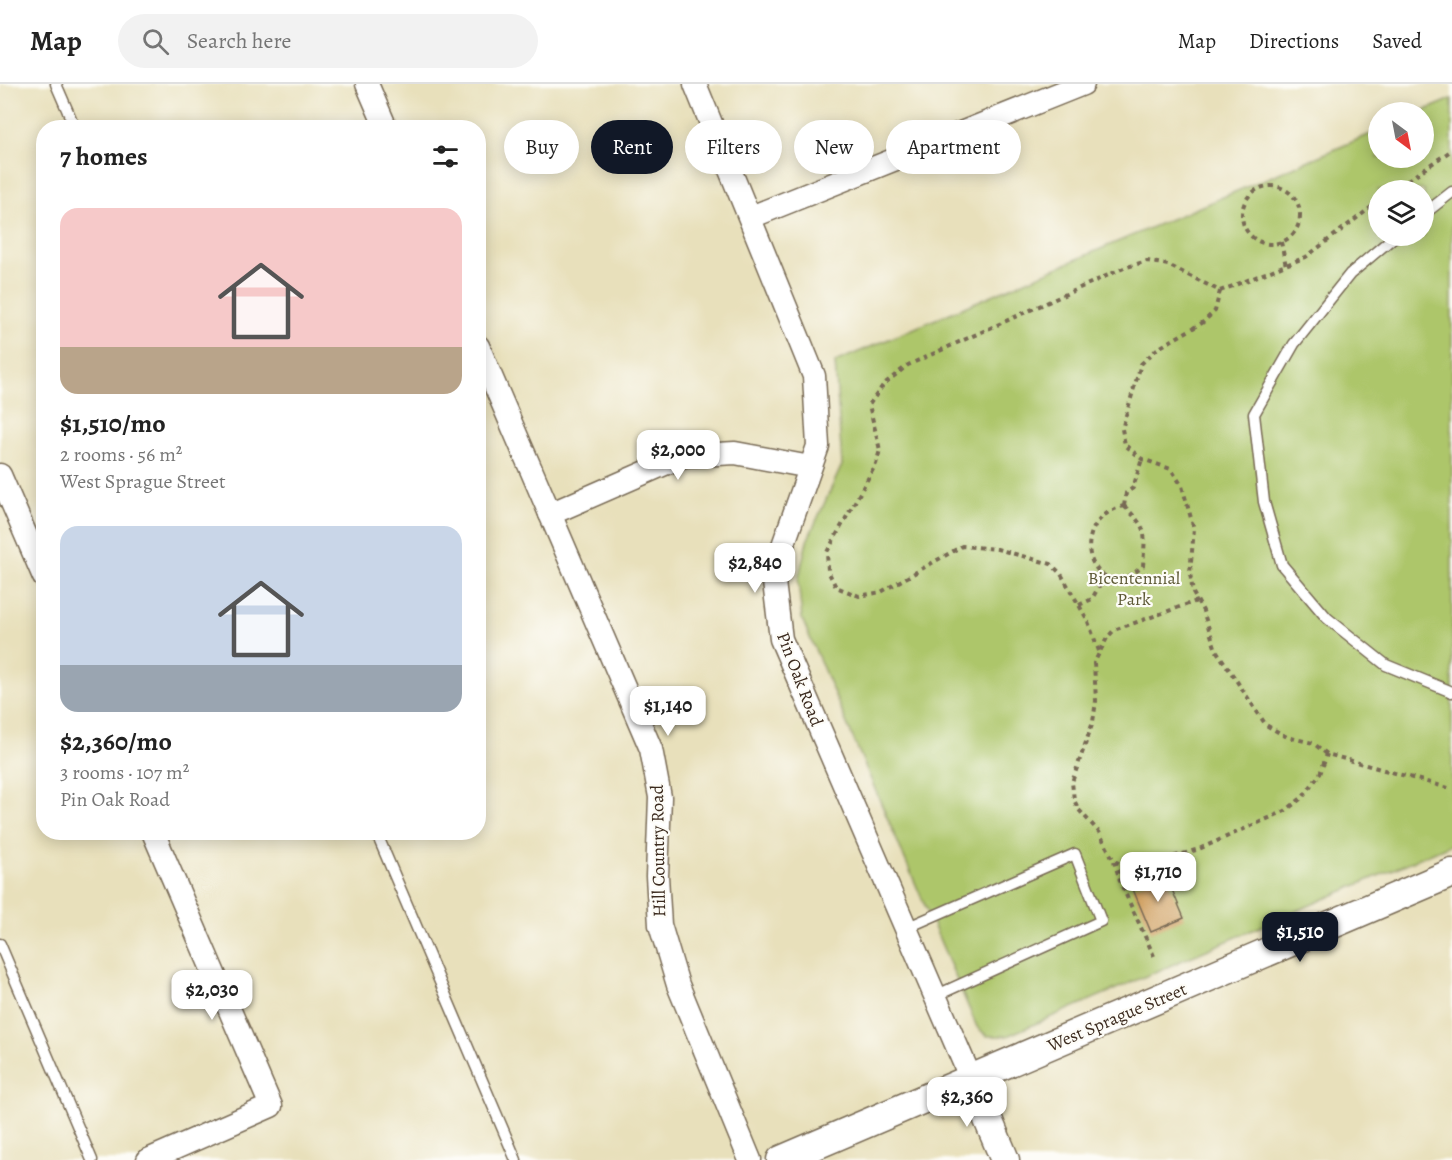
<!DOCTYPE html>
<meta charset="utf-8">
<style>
:root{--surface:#fff;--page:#f2f2f2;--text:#222;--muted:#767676;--line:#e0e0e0;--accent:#111827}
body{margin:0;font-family:Alegreya,serif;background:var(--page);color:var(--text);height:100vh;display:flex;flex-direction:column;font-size:22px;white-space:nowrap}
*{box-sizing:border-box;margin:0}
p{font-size:20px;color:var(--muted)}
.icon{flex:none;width:33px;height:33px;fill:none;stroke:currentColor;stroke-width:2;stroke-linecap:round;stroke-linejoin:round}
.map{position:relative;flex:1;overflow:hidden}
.details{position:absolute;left:36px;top:36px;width:450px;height:720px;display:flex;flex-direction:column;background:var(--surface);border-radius:24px;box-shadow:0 3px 15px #0003}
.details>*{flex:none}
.banner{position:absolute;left:504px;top:36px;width:570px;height:54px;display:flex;gap:12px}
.needle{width:39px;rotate:148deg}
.fabs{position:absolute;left:1368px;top:18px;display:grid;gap:12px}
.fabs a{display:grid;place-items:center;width:66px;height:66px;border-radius:50%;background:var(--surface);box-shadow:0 3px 15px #0003;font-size:30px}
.price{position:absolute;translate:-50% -51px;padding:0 14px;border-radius:12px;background:#fff;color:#222;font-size:20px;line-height:39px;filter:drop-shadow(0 2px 3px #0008)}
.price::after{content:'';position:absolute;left:50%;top:36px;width:18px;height:14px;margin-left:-9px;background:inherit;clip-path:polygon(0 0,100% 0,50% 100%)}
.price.on{background:var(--accent);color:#fff}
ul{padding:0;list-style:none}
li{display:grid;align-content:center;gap:12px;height:318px;padding:0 24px}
li span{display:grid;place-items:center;height:186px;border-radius:18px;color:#555}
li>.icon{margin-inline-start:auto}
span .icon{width:108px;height:108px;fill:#fffc;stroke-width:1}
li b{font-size:26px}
h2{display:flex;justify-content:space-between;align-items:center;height:72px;padding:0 24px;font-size:26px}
.pill{padding:0 21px;border-radius:27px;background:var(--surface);box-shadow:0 3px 15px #0003;font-size:21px;line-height:54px}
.pill.on{background:var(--accent);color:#fff}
header{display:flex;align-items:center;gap:36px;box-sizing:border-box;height:84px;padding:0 30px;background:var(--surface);border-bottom:2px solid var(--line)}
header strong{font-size:28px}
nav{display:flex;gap:33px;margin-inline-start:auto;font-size:21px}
.search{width:420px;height:54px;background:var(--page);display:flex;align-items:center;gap:15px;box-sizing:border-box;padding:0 21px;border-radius:33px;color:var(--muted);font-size:22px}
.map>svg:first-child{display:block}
.green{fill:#adc66b;stroke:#747844;stroke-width:1.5;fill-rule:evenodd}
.building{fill:#ce9c5c}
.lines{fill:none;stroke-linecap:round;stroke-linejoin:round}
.service-casing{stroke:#786a55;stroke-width:13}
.minor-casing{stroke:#786a55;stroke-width:25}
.tertiary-casing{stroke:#786a55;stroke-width:31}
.path{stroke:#786a55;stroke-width:4;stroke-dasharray:4.5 4.5;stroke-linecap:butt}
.service{stroke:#fff;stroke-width:10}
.minor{stroke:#fff;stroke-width:22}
.tertiary{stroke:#fff;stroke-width:28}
.labels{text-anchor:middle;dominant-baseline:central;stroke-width:4.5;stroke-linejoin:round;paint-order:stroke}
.park-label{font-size:18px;fill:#5d5935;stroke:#fdfcf7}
.street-label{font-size:18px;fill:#3b2a1e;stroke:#fdfcf7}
</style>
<header>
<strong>Map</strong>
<div class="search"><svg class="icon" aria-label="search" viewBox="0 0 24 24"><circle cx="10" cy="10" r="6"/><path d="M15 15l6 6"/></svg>Search here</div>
<nav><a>Map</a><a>Directions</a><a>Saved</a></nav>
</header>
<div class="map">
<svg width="1452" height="1076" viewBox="0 0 1452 1076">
<rect width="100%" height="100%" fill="#fdfcf7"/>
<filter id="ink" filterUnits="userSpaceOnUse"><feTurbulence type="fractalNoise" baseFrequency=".0167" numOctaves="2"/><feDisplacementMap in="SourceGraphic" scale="12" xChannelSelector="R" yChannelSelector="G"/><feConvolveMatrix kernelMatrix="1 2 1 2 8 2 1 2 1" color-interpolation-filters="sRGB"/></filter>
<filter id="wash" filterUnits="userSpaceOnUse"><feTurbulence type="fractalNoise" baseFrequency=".008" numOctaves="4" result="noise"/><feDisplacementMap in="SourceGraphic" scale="24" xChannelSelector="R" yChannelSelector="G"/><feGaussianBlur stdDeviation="1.35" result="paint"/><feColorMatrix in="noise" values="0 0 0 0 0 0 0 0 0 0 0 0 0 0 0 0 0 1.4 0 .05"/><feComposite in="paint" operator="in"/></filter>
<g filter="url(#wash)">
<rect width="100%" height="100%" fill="#e8e0bb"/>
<path class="green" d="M1452,15V760L1007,952H987L977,943L802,535L798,496L807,457L842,381L835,278L1378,47V74H1424V28H1421ZM1378,106H1424V152H1378Z"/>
<g id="blocks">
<path class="building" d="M1165,789L1184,834L1151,848L1132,803Z"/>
</g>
</g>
<g filter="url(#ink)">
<use href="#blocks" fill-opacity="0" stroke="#786a55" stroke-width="1.5"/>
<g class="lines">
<defs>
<g id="service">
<path d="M56,0L75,44"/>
<path d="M1424,130L1452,108"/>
<path d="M1395,152L1350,190L1294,260L1254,330L1264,418L1282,481L1327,534L1386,581L1452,608"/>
<path d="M376,748L516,1076"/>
<path d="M906,844L1075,770L1101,837L935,912"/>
<path d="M0,860L92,1076"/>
</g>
<g id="minor">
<path d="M367,0L386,44"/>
<path d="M695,0L814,292L818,362L773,490L781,555L971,995"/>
<path d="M751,133L1083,0"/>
<path d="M478,262L651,665L660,713L657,792L660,841L678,901L750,1076"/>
<path d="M0,391L44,493"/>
<path d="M550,430L683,372L735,369L810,383"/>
<path d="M148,1076L271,1022L153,748"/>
</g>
<g id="tertiary">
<path d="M971,995L1005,1076"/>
<path d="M781,1076L1452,789"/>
</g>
</defs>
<use href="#service" class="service-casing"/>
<use href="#minor" class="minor-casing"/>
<use href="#tertiary" class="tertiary-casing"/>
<g class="path">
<circle cx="1271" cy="131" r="29"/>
<path d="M1393,106L1452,66"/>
<path d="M1281,158L1286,182"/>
<path d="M1220,207L1215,227L1202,239L1157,265L1141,280L1122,345L1125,361L1142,375L1171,385L1182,402L1194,445L1190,489L1193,509L1203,527L1216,566L1266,641L1287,653L1313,659L1327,670L1452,705"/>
<path d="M1124,422C1149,446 1145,448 1143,482C1092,527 1062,437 1124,422Z"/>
<path d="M1124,422L1126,409L1133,404L1142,375"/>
<path d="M1197,517L1114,546L1107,554L1094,579L1096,617L1093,638L1072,698L1074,716L1079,726L1099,748L1114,777L1133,785L1199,765L1285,727L1303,713L1320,690L1327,670"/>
<path d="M1079,521L1092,515L1104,493"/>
<path d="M1099,567L1087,535L1061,490L1051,480L997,465L962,462L881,508L859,512L836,503L828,487L827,468L876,380L880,366L869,321L884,300L908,281L1124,184L1147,177L1168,181L1220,207L1306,173L1378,118"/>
<path d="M1114,777L1121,800L1154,872"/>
</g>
<use href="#service" class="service"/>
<use href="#minor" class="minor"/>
<use href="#tertiary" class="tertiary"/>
</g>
</g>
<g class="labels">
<g class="park-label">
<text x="1134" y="494">Bicentennial<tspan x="1134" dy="21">Park</tspan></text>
</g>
<g class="street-label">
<text transform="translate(800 595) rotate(69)">Pin Oak Road</text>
<text transform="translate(658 767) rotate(-91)">Hill Country Road</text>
<text transform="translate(1117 933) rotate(-23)">West Sprague Street</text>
</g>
</g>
</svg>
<div class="fabs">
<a><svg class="needle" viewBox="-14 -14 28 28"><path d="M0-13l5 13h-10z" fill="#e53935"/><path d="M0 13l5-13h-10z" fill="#767676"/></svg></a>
<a><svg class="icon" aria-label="layers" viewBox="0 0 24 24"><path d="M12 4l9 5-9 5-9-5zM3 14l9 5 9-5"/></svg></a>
</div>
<b class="price" style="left:678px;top:397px">$2,000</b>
<b class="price" style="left:755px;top:510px">$2,840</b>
<b class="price" style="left:668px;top:653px">$1,140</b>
<b class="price" style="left:1158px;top:819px">$1,710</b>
<b class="price on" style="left:1300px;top:879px">$1,510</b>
<b class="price" style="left:212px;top:937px">$2,030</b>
<b class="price" style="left:967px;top:1044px">$2,360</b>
<div class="banner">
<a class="pill">Buy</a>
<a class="pill on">Rent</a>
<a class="pill">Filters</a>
<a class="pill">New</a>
<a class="pill">Apartment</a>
</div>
<section class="details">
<h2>7 homes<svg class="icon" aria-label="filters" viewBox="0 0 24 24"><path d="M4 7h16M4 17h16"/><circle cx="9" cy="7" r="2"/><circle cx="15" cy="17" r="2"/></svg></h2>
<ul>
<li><span style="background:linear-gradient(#f6c9c9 75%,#b9a48a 0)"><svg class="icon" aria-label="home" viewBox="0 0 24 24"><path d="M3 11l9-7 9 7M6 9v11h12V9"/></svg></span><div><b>$1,510/mo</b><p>2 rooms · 56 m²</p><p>West Sprague Street</p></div></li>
<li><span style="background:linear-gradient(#c9d6e8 75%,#9aa5b1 0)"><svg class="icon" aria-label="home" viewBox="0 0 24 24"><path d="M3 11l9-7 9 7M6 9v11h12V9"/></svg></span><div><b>$2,360/mo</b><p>3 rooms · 107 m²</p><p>Pin Oak Road</p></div></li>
</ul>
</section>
</div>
